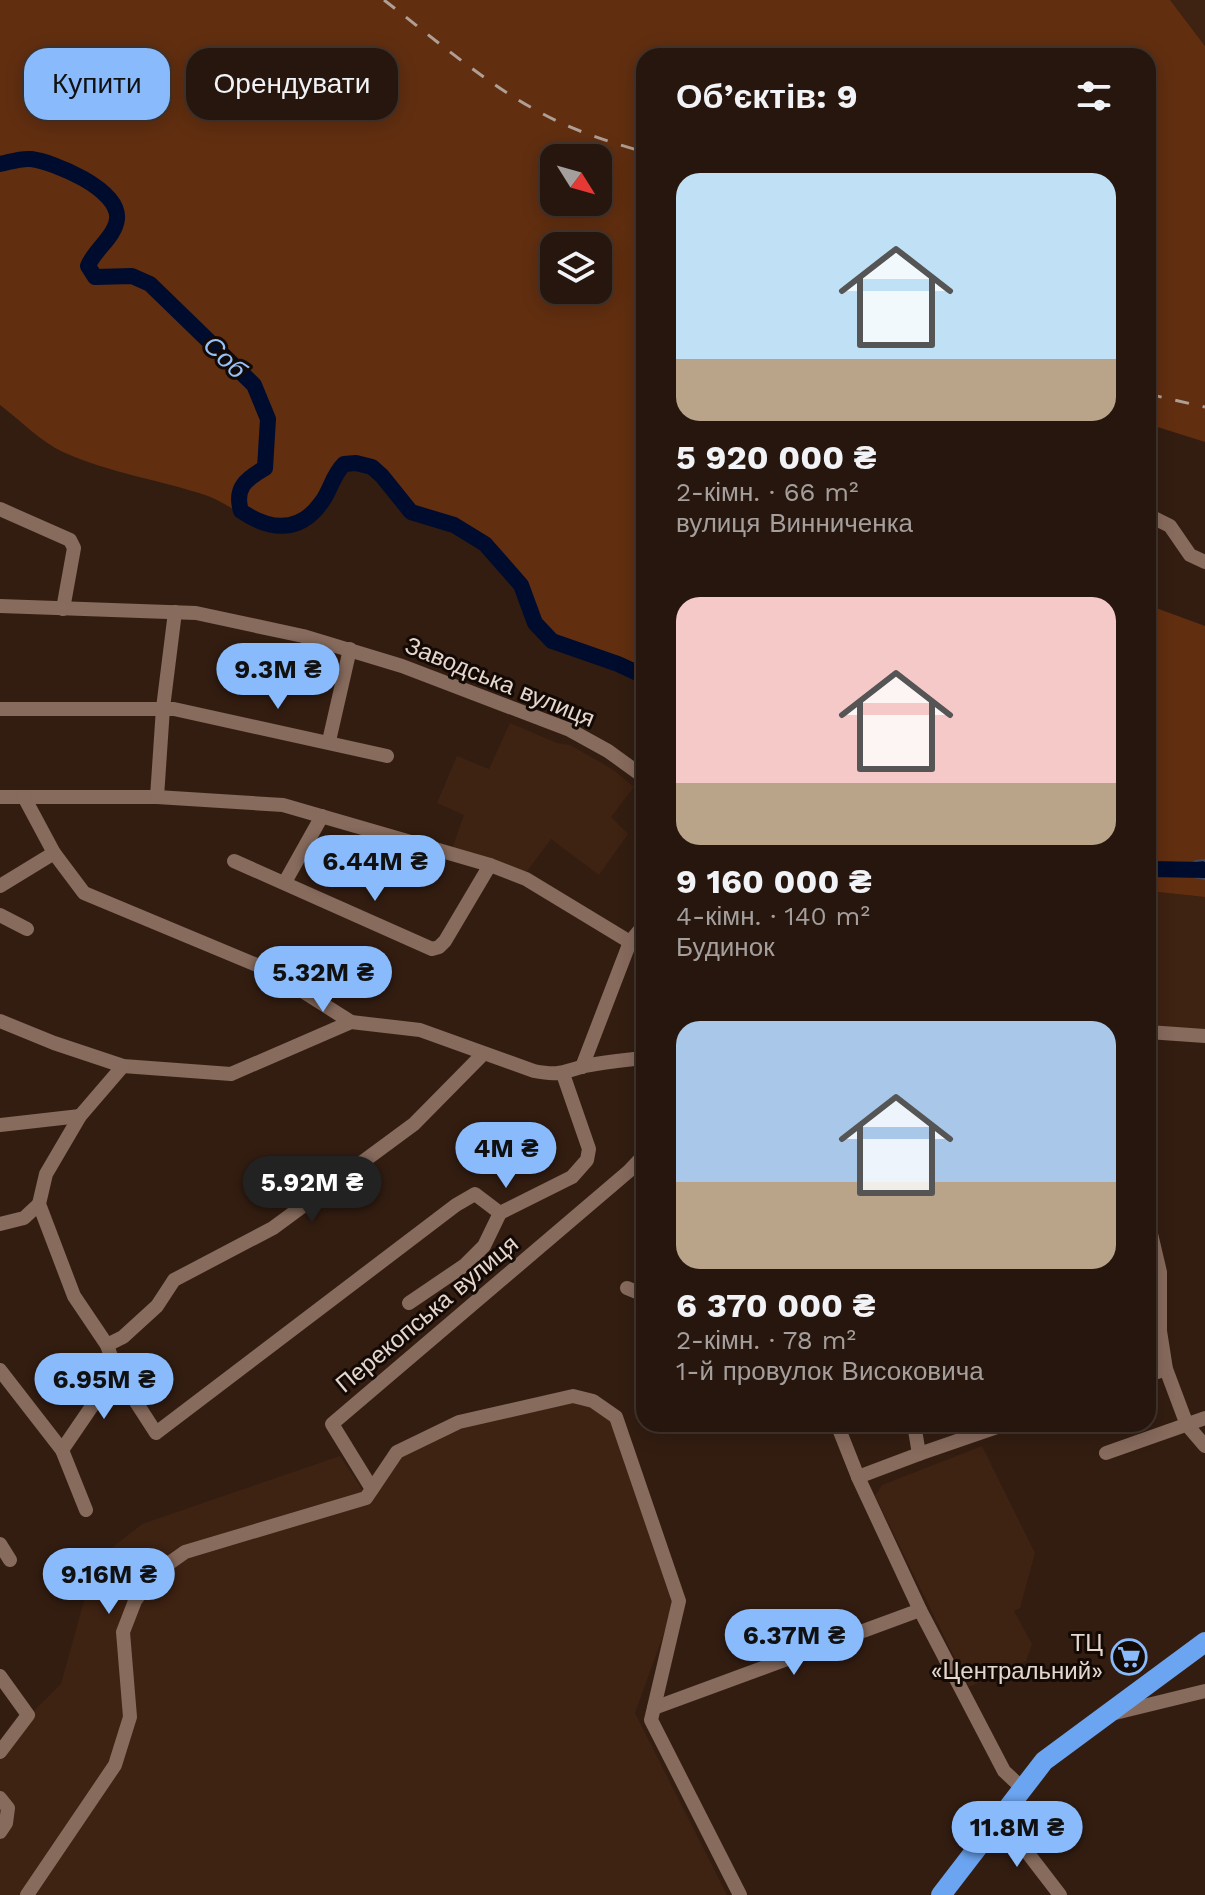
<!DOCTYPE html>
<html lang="uk">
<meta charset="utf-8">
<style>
:root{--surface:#26160d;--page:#32231b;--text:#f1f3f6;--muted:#a49f9d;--line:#42352e;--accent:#89bafc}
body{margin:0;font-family:"Work Sans",sans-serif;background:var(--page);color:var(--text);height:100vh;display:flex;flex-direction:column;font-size:30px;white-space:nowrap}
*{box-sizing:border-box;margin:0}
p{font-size:26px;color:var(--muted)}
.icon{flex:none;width:44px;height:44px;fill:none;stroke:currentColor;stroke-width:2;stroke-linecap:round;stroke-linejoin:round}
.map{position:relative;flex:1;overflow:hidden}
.details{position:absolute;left:636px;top:48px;width:520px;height:1384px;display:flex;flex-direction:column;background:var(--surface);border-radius:24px;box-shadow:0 4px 20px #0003,0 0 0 2px var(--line)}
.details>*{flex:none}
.hud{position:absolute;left:24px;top:48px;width:492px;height:72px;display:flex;gap:16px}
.needle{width:52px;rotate:127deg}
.buttons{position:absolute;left:540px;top:144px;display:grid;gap:16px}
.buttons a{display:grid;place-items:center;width:72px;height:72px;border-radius:16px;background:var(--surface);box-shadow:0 4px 20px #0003,0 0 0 2px var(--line);font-size:40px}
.price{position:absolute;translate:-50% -68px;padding:0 18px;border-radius:28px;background:var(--accent);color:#111;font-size:26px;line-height:52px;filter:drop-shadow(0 2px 4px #0008)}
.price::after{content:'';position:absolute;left:50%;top:48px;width:24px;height:18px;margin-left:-12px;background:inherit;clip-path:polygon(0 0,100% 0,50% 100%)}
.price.selected{background:#222;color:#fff}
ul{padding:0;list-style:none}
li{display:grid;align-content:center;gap:16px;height:424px;padding:0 40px}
li span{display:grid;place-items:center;height:248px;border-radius:24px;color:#555}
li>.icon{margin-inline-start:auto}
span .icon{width:144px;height:144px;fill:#fffc;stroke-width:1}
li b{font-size:34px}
h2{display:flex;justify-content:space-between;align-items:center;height:96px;padding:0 40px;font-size:34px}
.pill{padding:0 28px;border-radius:24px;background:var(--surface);box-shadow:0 4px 20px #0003,0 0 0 2px var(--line);font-size:28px;line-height:72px}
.pill.selected{background:var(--accent);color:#111}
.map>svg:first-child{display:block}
.built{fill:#3e2212}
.green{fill:#612e10;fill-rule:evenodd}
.water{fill:#000c2d;stroke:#45495d;stroke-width:2}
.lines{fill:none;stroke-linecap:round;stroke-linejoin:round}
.river{stroke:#000c2d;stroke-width:16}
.minor{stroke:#876b5d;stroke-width:14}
.highway{stroke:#6ba4f0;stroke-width:20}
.rail{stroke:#b09f95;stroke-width:3;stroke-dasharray:14 14;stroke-linecap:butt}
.labels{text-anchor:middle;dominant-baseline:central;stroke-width:6;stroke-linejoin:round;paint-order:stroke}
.street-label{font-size:24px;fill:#e5d6ce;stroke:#140a05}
.poi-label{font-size:24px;fill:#e5d6ce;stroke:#140a05;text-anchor:end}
.water-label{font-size:26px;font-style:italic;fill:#97c1f9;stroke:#140a05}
</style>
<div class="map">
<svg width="1205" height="1895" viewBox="0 0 1205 1895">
<rect width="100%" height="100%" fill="#331d11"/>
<g class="built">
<path d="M1170,0H1205V46Z"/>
<path d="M510,723L557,743L570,745L612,769L634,787L611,817L628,834L599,875L551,839L525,874L452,849L464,815L437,803L457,756L489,769Z"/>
<path d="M1148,891L1205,897V1036L1148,1032Z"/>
<path d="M573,1399L613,1418L676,1600L635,1713L727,1895H0V1832L6,1823L0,1798V1752L26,1719L61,1684L95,1561L142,1524L340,1456L368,1498L399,1454L460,1425Z"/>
<path d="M982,1446L1035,1553L1020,1608L1014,1611L1032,1644L1026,1661L969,1687L875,1496L882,1485Z"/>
</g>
<g class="green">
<path d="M0,0H1170L1205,46V442L1148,424V56H644V676C617,662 570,656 549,638C529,622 530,595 514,576C497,554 477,532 449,523C436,519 420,519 409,511C393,499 389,475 369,466C333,450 335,485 321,504C315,512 305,517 297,522C290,525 282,528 273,527C252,524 229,504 208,496C161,480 109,473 63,452C41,442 20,420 0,405ZM554,158H598V202H554ZM554,246H598V290H554Z"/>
<path d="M1148,605L1205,626V860L1196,861L1194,877L1205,879V897L1148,891Z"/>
</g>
<path class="water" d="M1205,860V879L1194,877L1183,869L1196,861Z"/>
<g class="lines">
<g class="river">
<path d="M0,164C10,162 20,158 31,159C54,162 120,189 117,219C115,237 94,250 88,266L95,277L132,276L150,284L254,385L268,419L265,468C246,479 234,488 241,511C269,530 299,534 321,503C331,490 332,476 344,464L356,463L372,467L382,476L411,512L454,525L485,544L521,585L535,623L552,641L618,664L644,676"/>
<path d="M1148,869L1205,870"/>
</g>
<g class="minor">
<path d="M0,509L70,540L74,548L63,609"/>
<path d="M1148,515L1170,526L1190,555L1205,562"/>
<path d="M0,606L196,613L303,636L402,666L570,730L608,751L644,777"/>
<path d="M0,709H174L387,756"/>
<path d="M329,741L350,649"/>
<path d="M0,797H157L283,805L490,865L526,879L630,942"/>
<path d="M24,797L54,853L84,893L271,971L351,1022"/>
<path d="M157,797L163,708L175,612"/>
<path d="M234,861L432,949L439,947L445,941L490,865"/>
<path d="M285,882L322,816"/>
<path d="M0,886L54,853"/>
<path d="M0,915L27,929"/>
<path d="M0,1021L54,1043L123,1066L231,1074L351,1022L420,1030L534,1071C560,1076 562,1072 585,1066C604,1062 624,1060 644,1058"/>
<path d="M1148,1032L1205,1036"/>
<path d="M123,1066L80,1116L46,1174L39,1204L74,1296L107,1345L116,1371L156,1433L456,1205L475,1194L500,1213"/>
<path d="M582,1067L630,942L644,925"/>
<path d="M0,1125L80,1116"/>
<path d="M1148,1221L1160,1272V1331L1166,1369L1187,1425L1205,1446"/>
<path d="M0,1224L24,1218L39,1204"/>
<path d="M627,1288L644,1295"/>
<path d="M409,1303L465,1265L484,1246L500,1213L572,1177L587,1160L589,1149L563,1074"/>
<path d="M107,1345L123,1337L157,1306L174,1280L273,1228L414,1124L483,1054"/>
<path d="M0,1370L62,1450L86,1510"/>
<path d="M1148,1375L1166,1369"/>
<path d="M837,1424L858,1477"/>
<path d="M914,1424L919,1454L858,1477L920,1610L1004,1771L1022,1788"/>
<path d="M62,1450L116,1371"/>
<path d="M1106,1453L1205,1418"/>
<path d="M919,1454L1006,1424"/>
<path d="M372,1489L332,1424L629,1171L644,1155"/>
<path d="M0,1544L10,1560"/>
<path d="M0,1676L28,1715L0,1752"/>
<path d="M654,1708L920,1610"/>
<path d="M1115,1713L1205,1691"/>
<path d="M0,1798L8,1808L6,1823L0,1832"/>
<path d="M997,1823L1017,1839L1060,1895"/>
<path d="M27,1895L115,1765L130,1717L123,1632L135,1601L154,1574L185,1552L366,1498L397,1452L459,1422L573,1396L593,1401L616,1417L679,1601L651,1720L740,1895"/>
</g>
<path class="highway" d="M941,1895L1044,1761L1205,1642"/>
<g class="rail">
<path d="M384,0C436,40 487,85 545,115C577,132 610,142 644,152"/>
<path d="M1148,394L1205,407"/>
</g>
</g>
<defs>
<symbol id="supermarket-ring" viewBox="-11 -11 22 22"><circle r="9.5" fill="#140a05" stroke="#89bafc" stroke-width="1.5"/><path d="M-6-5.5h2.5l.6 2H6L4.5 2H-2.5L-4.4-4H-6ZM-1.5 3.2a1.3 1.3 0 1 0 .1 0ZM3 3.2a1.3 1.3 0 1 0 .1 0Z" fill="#89bafc"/></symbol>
</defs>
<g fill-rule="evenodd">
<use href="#supermarket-ring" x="1109" y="1637" width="40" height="40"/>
</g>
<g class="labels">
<g class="street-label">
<text transform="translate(500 682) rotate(22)">Заводська вулиця</text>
<text transform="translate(427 1314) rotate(-40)">Перекопська вулиця</text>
</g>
<g class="poi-label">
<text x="1103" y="1643">ТЦ<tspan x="1103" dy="28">«Центральний»</tspan></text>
</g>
<g class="water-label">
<text transform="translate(225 357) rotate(44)">Соб</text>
</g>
</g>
</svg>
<div class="buttons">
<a><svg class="needle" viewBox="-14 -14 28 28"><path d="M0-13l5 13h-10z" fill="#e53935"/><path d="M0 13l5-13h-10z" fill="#a49f9d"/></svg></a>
<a><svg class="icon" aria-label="layers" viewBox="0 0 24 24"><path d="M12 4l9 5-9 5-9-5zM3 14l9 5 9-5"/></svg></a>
</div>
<b class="price" style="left:278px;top:711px">9.3M ₴</b>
<b class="price" style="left:375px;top:903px">6.44M ₴</b>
<b class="price" style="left:323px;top:1014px">5.32M ₴</b>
<b class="price" style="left:506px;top:1190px">4M ₴</b>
<b class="price selected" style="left:312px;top:1224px">5.92M ₴</b>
<b class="price" style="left:104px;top:1421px">6.95M ₴</b>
<b class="price" style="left:109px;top:1616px">9.16M ₴</b>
<b class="price" style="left:794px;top:1677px">6.37M ₴</b>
<b class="price" style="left:1017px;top:1869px">11.8M ₴</b>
<div class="hud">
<a class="pill selected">Купити</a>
<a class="pill">Орендувати</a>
</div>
<section class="details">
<h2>Об’єктів: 9<svg class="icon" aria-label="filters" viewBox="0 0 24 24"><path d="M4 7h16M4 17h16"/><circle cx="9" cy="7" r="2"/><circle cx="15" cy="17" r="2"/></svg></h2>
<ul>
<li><span style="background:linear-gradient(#bfe0f5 75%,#b9a48a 0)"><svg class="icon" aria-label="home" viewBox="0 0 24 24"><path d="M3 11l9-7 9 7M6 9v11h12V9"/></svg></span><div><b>5 920 000 ₴</b><p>2-кімн. · 66 m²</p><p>вулиця Винниченка</p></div></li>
<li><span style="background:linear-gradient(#f6c9c9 75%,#b9a48a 0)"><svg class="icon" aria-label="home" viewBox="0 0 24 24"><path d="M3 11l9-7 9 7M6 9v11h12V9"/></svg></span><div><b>9 160 000 ₴</b><p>4-кімн. · 140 m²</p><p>Будинок</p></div></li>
<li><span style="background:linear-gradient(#a9c7e8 65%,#b9a48a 0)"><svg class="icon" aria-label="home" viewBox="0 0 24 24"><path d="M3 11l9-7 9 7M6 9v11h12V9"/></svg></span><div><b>6 370 000 ₴</b><p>2-кімн. · 78 m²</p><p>1-й провулок Високовича</p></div></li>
</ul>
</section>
</div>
